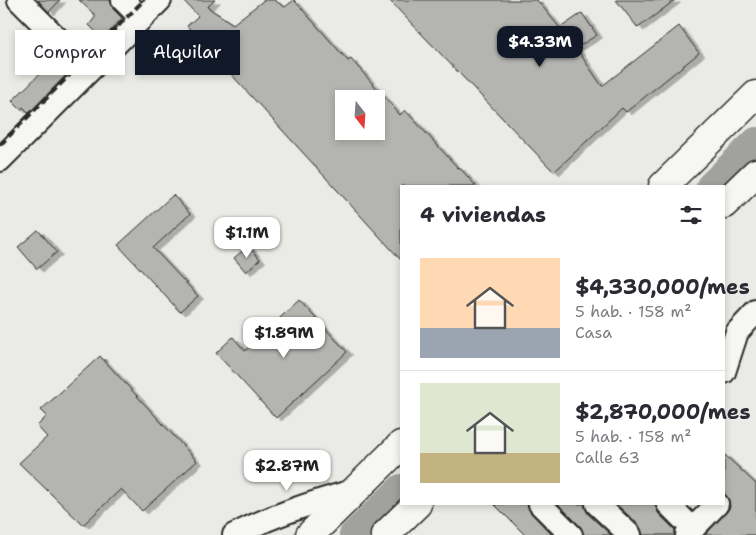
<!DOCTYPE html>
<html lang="es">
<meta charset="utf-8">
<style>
:root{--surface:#fff;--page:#f2f2f3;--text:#2b2b33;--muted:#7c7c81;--line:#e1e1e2;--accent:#111827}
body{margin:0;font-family:"Shantell Sans",sans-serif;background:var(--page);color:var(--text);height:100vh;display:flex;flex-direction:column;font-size:19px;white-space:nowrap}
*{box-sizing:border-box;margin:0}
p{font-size:16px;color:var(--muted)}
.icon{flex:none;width:28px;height:28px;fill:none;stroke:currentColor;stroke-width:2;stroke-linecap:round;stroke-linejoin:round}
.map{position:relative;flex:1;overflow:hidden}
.details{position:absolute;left:400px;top:185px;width:325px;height:320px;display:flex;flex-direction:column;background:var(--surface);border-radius:0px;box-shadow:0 2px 8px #0003}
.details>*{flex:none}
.hud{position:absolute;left:15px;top:30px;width:310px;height:45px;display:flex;gap:10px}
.needle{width:32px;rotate:163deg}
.tools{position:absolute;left:335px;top:90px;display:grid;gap:10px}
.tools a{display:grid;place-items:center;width:50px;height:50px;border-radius:0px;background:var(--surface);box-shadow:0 2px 8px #0003;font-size:25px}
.price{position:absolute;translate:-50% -42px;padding:0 11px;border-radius:10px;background:#fff;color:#222;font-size:16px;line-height:32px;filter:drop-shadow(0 1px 2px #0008)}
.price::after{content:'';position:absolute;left:50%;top:30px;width:15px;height:11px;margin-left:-8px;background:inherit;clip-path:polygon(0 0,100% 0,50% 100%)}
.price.selected{background:var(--accent);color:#fff}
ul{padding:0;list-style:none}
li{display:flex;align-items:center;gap:15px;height:125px;padding:0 20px}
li+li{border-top:1px solid var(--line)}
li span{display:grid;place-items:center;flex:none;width:140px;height:100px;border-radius:0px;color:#555}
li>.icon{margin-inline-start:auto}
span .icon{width:60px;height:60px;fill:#fffc;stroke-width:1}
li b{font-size:21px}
h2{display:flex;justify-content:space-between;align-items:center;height:60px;padding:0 20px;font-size:21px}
.pill{padding:0 18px;border-radius:0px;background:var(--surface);box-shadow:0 2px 8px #0003;font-size:18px;line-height:45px}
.pill.selected{background:var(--accent);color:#fff}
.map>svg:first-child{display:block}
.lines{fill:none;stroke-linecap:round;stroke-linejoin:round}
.river{stroke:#a1a19e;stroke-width:28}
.building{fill:#b4b4b1;stroke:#2b2b2b;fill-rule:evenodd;filter:url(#shadow)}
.minor-casing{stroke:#2b2b2b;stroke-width:26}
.highway-casing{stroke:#2b2b2b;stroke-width:31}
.minor{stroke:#f6f6f2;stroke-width:22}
.highway{stroke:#f6f6f2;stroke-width:28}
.rail{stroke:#2b2b2b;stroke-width:4;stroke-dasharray:8 4;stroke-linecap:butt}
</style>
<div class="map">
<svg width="756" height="535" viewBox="0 0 756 535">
<defs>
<filter id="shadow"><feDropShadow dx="5.5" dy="3" stdDeviation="0" flood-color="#0004"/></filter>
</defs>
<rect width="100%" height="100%" fill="#eaeae6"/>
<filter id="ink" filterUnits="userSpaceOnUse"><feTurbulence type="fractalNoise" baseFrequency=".02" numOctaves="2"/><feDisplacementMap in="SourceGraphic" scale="10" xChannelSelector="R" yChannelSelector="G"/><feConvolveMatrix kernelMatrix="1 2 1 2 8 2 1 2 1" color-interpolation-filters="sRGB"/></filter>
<g filter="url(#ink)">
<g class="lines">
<g class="river">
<path d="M710,186L756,141"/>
<path d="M353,535L401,488"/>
</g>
</g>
<g class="building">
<path d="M38,0H60L49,12Z"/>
<path d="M79,0H110L113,9L122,18L103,39L89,25L96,16Z"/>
<path d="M183,0H215L207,7L233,24L264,0H274L285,7L294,0L348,61L351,59L400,115L405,110L458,168L459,167L476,186H401V260L187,26L198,16ZM344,99H376V131H344Z"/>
<path d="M389,0H537L560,28L582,13L597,35L576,48L602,86L679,26L699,53L626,112L622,108L554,172Z"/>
<path d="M616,0H675L638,28Z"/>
<path d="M57,57L71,70L29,113L23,107L21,110L12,101Z"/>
<path d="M173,195L190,214L153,248L198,296L180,312L118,245Z"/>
<path d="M38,230L57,252L37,269L18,247Z"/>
<path d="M248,246L260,259L246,272L234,258Z"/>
<path d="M299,300L347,352L276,418L216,353L233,337L245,351Z"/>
<path d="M100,356L197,461L142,511L121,489L83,525L19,463L47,437L37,426L47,416L41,410Z"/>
<path d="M724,454L756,484V535H705L726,513L730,507L729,500L724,493Z"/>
<path d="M494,504H527L531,513L552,535H525Z"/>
<path d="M558,504H584L588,514L611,535H584L580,526Z"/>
<path d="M616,504H655L658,513L675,530L674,535H643L639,525Z"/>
</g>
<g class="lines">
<defs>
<g id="minor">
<path d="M19,0L89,70"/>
<path d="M123,0L141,18"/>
<path d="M0,160L160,0"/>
<path d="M724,372L737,332L756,312"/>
<path d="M540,504L571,535"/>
<path d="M597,504L630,535"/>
<path d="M668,504L693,529"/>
<path d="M234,535C273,515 314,502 356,490"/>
<path d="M687,535L717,504"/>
</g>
<g id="highway">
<path d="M663,186L756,95"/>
<path d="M724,204L756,173"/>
<path d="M310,535L401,445"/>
<path d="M385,535L417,504"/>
</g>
</defs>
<use href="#minor" class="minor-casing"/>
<use href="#highway" class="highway-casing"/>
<use href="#minor" class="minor"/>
<use href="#highway" class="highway"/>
<path class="rail" d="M0,145L144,0"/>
</g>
</g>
</svg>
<div class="tools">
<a><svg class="needle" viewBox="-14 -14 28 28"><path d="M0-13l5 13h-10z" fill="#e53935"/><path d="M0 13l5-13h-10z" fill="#7c7c81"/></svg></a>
</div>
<b class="price selected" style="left:540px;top:68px">$4.33M</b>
<b class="price" style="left:247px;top:259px">$1.1M</b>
<b class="price" style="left:284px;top:359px">$1.89M</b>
<b class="price" style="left:287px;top:492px">$2.87M</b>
<div class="hud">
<a class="pill">Comprar</a>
<a class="pill selected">Alquilar</a>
</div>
<section class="details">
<h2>4 viviendas<svg class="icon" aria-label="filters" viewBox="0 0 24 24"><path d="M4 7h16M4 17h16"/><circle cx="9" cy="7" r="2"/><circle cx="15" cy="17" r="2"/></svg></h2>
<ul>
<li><span style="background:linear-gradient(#ffd9b3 70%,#9aa5b1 0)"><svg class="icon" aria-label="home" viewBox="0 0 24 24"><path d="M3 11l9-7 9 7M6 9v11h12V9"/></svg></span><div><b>$4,330,000/mes</b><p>5 hab. · 158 m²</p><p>Casa</p></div></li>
<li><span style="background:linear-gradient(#dfe7d0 70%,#c2b280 0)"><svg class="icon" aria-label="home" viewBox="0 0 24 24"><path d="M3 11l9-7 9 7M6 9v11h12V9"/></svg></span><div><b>$2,870,000/mes</b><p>5 hab. · 158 m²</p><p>Calle 63</p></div></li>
</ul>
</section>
</div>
